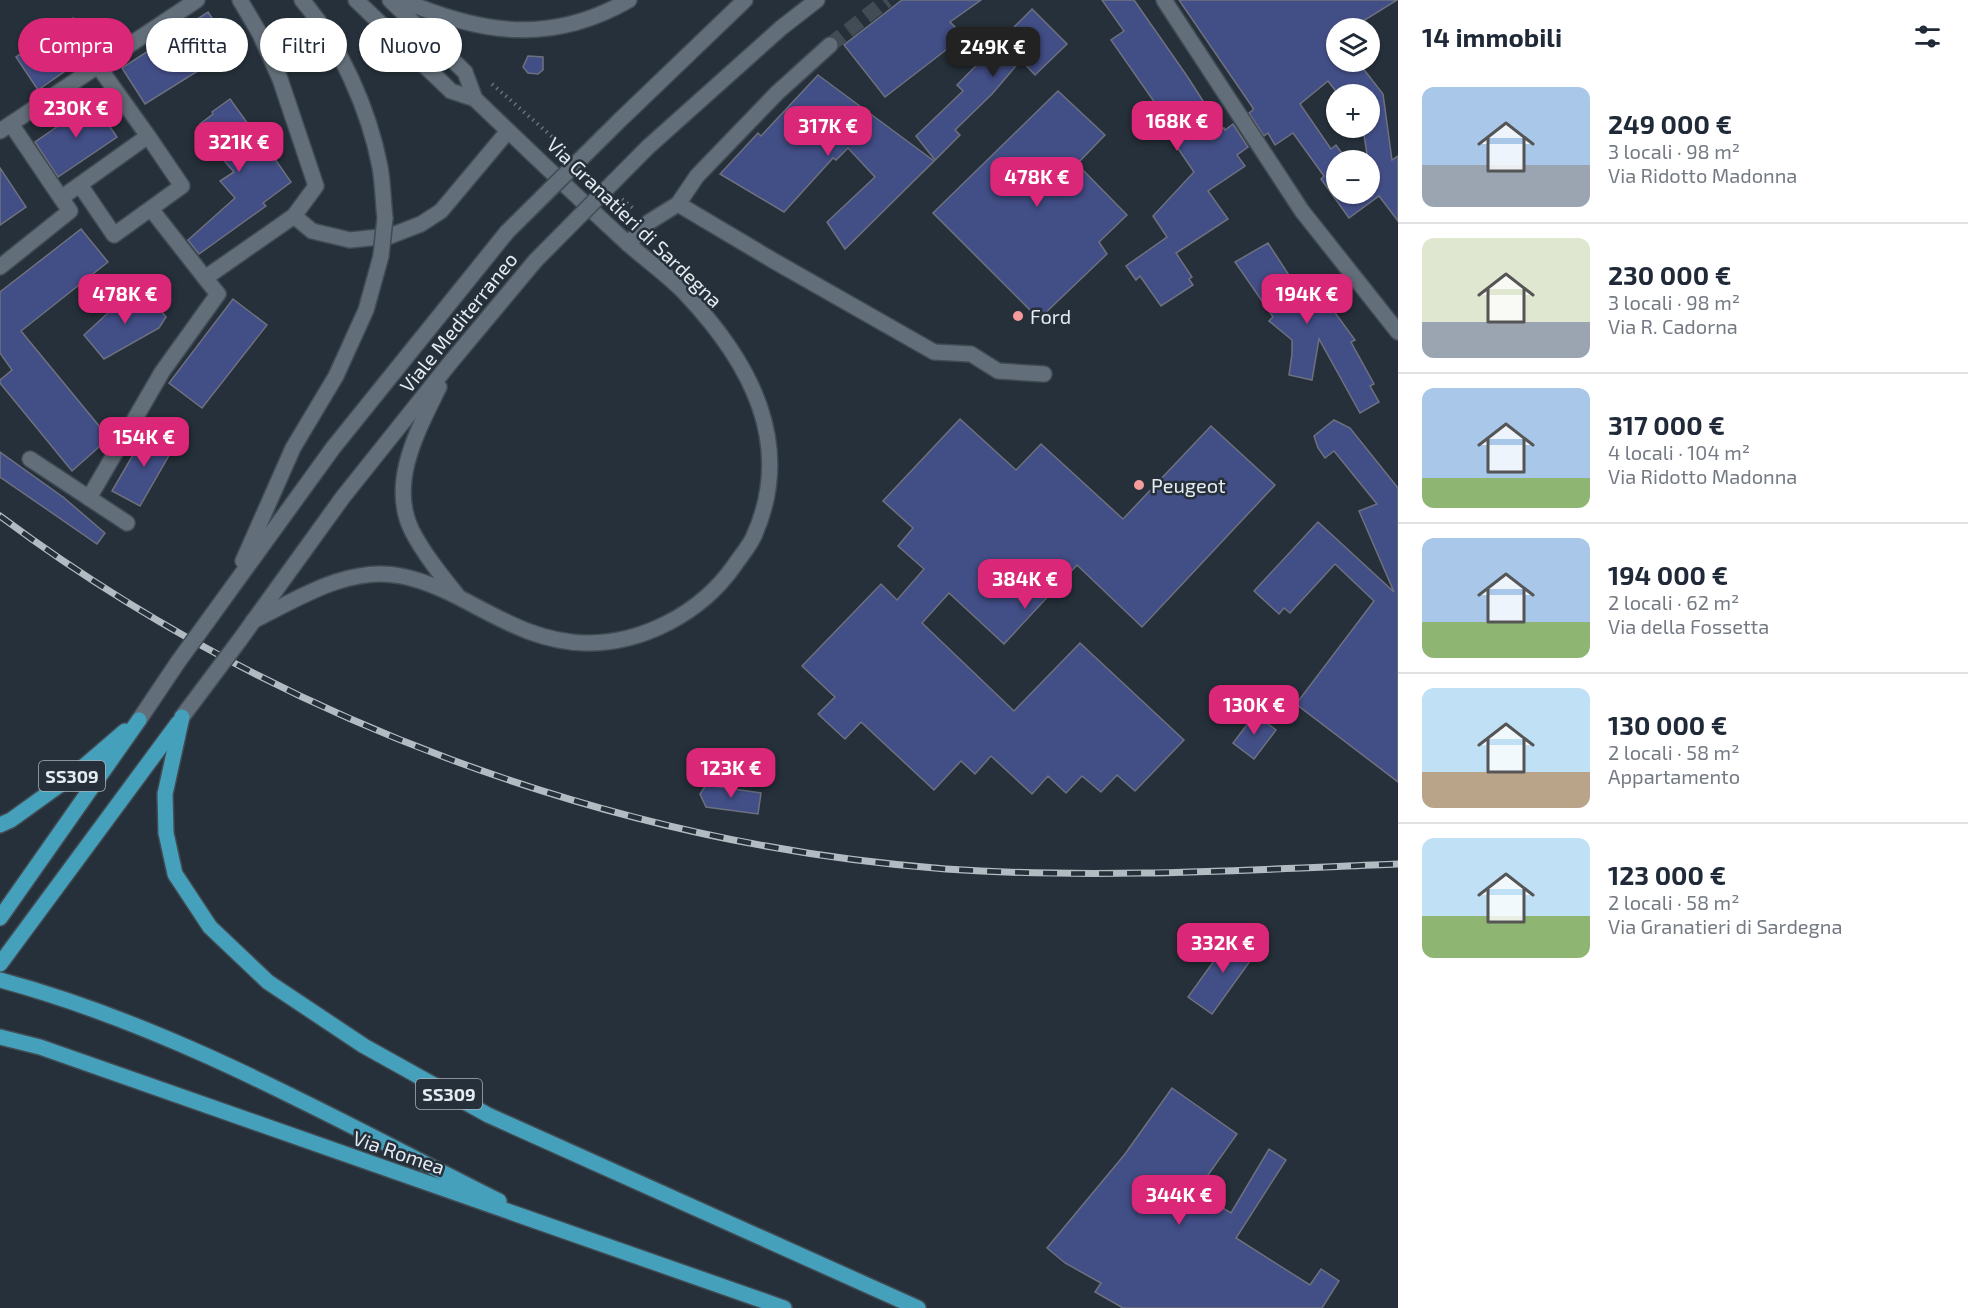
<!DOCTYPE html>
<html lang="it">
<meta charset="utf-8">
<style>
:root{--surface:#fff;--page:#f6f6f7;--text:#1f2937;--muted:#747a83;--line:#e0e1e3;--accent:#db2777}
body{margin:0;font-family:"Exo 2",sans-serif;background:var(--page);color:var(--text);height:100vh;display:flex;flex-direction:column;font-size:22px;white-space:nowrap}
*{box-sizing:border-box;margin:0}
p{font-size:20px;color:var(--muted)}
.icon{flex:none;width:33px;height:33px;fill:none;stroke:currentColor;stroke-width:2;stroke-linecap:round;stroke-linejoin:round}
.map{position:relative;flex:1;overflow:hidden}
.details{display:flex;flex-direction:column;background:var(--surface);width:570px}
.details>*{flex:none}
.banner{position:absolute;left:18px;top:18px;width:570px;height:54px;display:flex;gap:12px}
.buttons{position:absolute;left:1326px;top:18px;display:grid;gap:12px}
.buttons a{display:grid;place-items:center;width:54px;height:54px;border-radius:50%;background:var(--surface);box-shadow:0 2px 4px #0004;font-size:30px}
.price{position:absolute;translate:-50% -51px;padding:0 14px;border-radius:12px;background:var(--accent);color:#fff;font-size:20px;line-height:39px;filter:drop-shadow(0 2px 3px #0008)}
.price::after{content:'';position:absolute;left:50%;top:36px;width:18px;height:14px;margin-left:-9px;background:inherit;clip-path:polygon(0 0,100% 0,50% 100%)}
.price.current{background:#222;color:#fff}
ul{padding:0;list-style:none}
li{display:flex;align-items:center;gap:18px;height:150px;padding:0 24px}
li+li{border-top:2px solid var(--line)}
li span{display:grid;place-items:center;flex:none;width:168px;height:120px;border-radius:12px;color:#555}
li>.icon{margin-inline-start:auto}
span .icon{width:72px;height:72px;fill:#fffc;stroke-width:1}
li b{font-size:26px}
h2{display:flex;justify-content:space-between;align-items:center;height:72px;padding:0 24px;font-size:26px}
.chip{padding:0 21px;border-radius:27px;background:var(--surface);box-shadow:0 2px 4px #0004;font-size:21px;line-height:54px}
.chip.current{background:var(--accent);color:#fff}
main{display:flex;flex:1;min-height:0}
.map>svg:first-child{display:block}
.building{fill:#424e86;stroke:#6d717f;stroke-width:1.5;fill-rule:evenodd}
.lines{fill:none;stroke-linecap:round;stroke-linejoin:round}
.minor-tunnel{stroke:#424c55;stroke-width:15;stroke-dasharray:15 8;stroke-linecap:butt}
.minor-casing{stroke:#414b53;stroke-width:18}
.major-casing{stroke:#414b53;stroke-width:18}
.path{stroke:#68717a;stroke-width:4;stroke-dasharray:1.5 4.5;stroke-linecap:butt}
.minor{stroke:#626e79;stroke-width:15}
.major{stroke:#45a0bc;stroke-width:15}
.rail-casing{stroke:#b3bbc2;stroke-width:7}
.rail{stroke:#26303a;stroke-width:4.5;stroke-dasharray:14;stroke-linecap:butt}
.minor-bridge-casing{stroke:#414b53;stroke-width:18;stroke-linecap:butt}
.minor-bridge{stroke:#626e79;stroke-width:15}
.poi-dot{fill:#f59b9b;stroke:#26303a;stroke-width:2}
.labels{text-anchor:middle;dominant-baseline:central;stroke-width:5;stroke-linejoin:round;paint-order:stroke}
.shield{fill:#26303a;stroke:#abb3ba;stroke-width:1.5}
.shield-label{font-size:18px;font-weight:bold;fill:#e4ebf1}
.street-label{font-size:20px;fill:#e4ebf1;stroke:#26303a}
.poi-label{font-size:20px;fill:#e4ebf1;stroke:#26303a;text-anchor:start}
</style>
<main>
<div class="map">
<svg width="1398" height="1308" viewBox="0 0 1398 1308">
<rect width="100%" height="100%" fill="#26303a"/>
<g class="building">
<path d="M902,0H981L950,22L964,36L885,97L844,45Z"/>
<path d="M1102,0H1134L1187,76L1221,129L1224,128L1225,130L1233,124L1248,147L1237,155L1245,166L1208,191L1228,219L1176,253L1192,277L1189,279L1193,285L1161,306L1140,276L1136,280L1126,266L1167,237L1153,216L1194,172L1171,138L1176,133L1111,40L1124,31Z"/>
<path d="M1179,0H1397L1352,28H1336V38L1333,40L1336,44V62H1350L1353,66V62H1358L1383,94L1392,160L1398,156V221L1379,196L1349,218L1321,179L1324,176L1293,133L1275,145L1268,133L1264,136L1249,113L1253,110V108ZM1328,81L1338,94H1370V128H1363L1373,194L1370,189V194H1336V160H1347L1336,145L1331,149L1300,104Z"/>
<path d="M1032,9L1067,44L1035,75L1021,60L992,94L955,130L960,135L935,160L916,136L963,91L957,85Z"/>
<path d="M208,12L233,49L145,104L122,68Z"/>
<path d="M73,18L84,35L80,37L91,53L38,90L16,57Z"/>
<path d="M528,56L543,57V70L538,74L528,73L523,67Z"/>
<path d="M818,75L934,161L845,249L827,222L875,177L848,148L836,160L833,158L784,212L720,174L758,133L761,136Z"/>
<path d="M1058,91L1105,135L1077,164L1127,215L1099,242L1107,254L1039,319L933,213Z"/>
<path d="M230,99L248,124L250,123L291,182L263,203L266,206L199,254L188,240L235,198L220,181L234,172L215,150L216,147L200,124L213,114L212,112Z"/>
<path d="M93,102L117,137L58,177L35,142Z"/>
<path d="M0,168L26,207L0,225Z"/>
<path d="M81,229L108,262L21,331L109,438L72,471L0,383V380L12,370L0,353V292Z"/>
<path d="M1268,243L1307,303L1320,292L1355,340L1351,342L1374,384L1370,386L1379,402L1360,413L1319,339L1312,380L1289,375L1292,354V340L1269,321L1273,317L1235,262Z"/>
<path d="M134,289L149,307H158L166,317L159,328L104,359L84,335Z"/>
<path d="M233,299L267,325L202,408L169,383Z"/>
<path d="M960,419L1016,470L1041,444L1123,519L1211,426L1275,485L1142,627L1077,565L1004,644L949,593L922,623L1014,711L1080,643L1184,740L1135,791L1117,775L1101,792L1082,776L1066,793L1048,776L1032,794L991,756L975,774L961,761L934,790L861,722L845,739L818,714L835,697L802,666L881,584L897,600L924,569L898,546L913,528L883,501Z"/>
<path d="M1334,420L1350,428L1398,488V782L1296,704L1374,601L1335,564L1290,613L1284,608L1279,614L1254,591L1318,522L1394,592L1359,511L1377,504L1334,451L1325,458L1318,448L1314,436Z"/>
<path d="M148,429L175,445L140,506L112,491Z"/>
<path d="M0,452L63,497L105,533L97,544L0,477Z"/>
<path d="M1255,714L1276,730L1254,759L1233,743Z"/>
<path d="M706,785L761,793L758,814L706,807L700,794Z"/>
<path d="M1234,933L1258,950L1212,1014L1188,997Z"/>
<path d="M1172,1088L1237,1134L1196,1192L1231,1213L1269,1149L1286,1160L1236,1238L1310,1285L1321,1269L1339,1281L1322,1308H1123L1095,1292L1101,1283L1065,1263L1047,1248L1125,1154Z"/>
</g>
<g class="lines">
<path class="minor-tunnel" d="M830,45L887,0"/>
<defs>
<g id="minor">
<path d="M302,0C340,44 369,110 380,167C383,184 383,201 385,218"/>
<path d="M356,0L451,91L475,99"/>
<path d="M402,0C481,34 551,45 629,0"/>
<path d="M1164,0L1302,211L1398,332"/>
<path d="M620,120L745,0"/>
<path d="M11,124L61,198L148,136L98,66"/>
<path d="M0,131L197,0"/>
<path d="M648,147L781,28L817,0"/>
<path d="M80,185L114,235L182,186L148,136"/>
<path d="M678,204L774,261L934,352L971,354L998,371L1044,374"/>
<path d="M151,209L205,278"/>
<path d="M294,216L312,231L350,240L390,236L421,224L441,211L508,131"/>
<path d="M628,244L649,222L678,204L697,176L777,93L830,45"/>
<path d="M0,267L70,211L61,198"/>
<path d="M439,387C418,430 388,483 412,531C424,554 441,575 457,595"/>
<path d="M30,459L127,523"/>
<path d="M89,498L162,372L218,294L205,278L294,216L316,186L280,79L260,34L240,0"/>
<path d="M243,561L293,448L336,376L366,310L381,256"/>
<path d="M253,621C297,599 349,565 401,576C428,581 455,595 479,608C513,626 545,642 585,643C642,644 701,613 734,566C740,557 748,548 753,538C796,445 750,362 686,294C668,275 646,260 626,242C575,195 525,147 475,99L465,72L390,0"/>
<path d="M207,622L333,448L507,232"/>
<path d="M239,641L343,497L450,363L536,260"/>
<path d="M182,717L209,681"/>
<path d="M139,720L178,662"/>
</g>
<g id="major">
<path d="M182,717L165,794L166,833L175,874L210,927L268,982L364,1046L488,1115L918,1308"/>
<path d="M0,825L11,820L75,774L125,731"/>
<path d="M0,918L139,720"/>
<path d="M0,964L178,723"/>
<path d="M0,980C175,1027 337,1120 499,1201"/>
<path d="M0,1037L40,1047L784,1308"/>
</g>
</defs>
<use href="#minor" class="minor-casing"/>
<use href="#major" class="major-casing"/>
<g class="path">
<path d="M492,84L565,148"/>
<path d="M622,199L635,210"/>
</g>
<use href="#minor" class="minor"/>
<use href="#major" class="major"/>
<defs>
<path id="rail" d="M0,516C270,717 610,844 946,869C1097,879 1248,870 1398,864"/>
</defs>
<use href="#rail" class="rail-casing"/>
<use href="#rail" class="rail"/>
<defs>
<g id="minor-bridge">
<path d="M507,232L620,120"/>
<path d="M381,256L385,218"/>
<path d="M536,260L648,147"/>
<path d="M178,662L207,622"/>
<path d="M209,681L239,641"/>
</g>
</defs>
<use href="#minor-bridge" class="minor-bridge-casing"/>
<use href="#minor-bridge" class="minor-bridge"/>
</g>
<g class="poi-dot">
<circle cx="1018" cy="316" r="6"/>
<circle cx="1139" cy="485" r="6"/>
</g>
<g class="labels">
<g class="shield">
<rect x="39" y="761" width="66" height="30" rx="4.5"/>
<rect x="416" y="1079" width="66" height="30" rx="4.5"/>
</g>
<g class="shield-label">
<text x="72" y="776">SS309</text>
<text x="449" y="1094">SS309</text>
</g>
<g class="street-label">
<text transform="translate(635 222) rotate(44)">Via Granatieri di Sardegna</text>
<text transform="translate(458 322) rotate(-51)">Viale Mediterraneo</text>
<text transform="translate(399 1152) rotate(19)">Via Romea</text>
</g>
<g class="poi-label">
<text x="1030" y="316">Ford</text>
<text x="1151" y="485">Peugeot</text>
</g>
</g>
</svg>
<div class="buttons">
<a><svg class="icon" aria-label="layers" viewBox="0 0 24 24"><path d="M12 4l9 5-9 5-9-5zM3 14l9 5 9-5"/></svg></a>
<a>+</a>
<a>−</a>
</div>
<b class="price current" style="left:993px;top:78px">249K €</b>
<b class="price" style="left:76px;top:139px">230K €</b>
<b class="price" style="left:1177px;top:152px">168K €</b>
<b class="price" style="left:828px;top:157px">317K €</b>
<b class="price" style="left:239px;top:173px">321K €</b>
<b class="price" style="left:1037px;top:208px">478K €</b>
<b class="price" style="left:125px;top:325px">478K €</b>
<b class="price" style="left:1307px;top:325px">194K €</b>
<b class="price" style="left:144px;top:468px">154K €</b>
<b class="price" style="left:1025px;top:610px">384K €</b>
<b class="price" style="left:1254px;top:736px">130K €</b>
<b class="price" style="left:731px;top:799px">123K €</b>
<b class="price" style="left:1223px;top:974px">332K €</b>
<b class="price" style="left:1179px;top:1226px">344K €</b>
<div class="banner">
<a class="chip current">Compra</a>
<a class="chip">Affitta</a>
<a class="chip">Filtri</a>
<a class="chip">Nuovo</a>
</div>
</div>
<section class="details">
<h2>14 immobili<svg class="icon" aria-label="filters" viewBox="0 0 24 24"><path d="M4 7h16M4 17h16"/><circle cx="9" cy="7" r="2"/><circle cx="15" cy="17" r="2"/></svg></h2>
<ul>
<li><span style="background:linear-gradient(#a9c7e8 65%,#9aa5b1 0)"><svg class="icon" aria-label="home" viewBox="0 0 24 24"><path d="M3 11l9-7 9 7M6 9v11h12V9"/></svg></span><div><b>249 000 €</b><p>3 locali · 98 m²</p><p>Via Ridotto Madonna</p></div></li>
<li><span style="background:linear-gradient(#dfe7d0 70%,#9aa5b1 0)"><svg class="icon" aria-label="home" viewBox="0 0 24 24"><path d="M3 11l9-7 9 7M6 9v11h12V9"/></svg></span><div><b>230 000 €</b><p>3 locali · 98 m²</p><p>Via R. Cadorna</p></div></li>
<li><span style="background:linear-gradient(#a9c7e8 75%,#8fb573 0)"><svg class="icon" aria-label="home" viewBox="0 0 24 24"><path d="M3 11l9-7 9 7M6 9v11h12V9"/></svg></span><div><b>317 000 €</b><p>4 locali · 104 m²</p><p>Via Ridotto Madonna</p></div></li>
<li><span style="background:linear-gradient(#a9c7e8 70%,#8fb573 0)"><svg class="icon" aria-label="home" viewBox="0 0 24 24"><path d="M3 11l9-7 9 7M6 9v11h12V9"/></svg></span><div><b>194 000 €</b><p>2 locali · 62 m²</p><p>Via della Fossetta</p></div></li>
<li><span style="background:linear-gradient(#bfe0f5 70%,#b9a48a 0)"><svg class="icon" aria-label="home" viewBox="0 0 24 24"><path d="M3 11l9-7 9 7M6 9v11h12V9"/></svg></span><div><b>130 000 €</b><p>2 locali · 58 m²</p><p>Appartamento</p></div></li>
<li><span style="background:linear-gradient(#bfe0f5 65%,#8fb573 0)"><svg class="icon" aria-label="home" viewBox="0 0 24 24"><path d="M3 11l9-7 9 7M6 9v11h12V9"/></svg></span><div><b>123 000 €</b><p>2 locali · 58 m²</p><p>Via Granatieri di Sardegna</p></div></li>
</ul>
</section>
</main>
